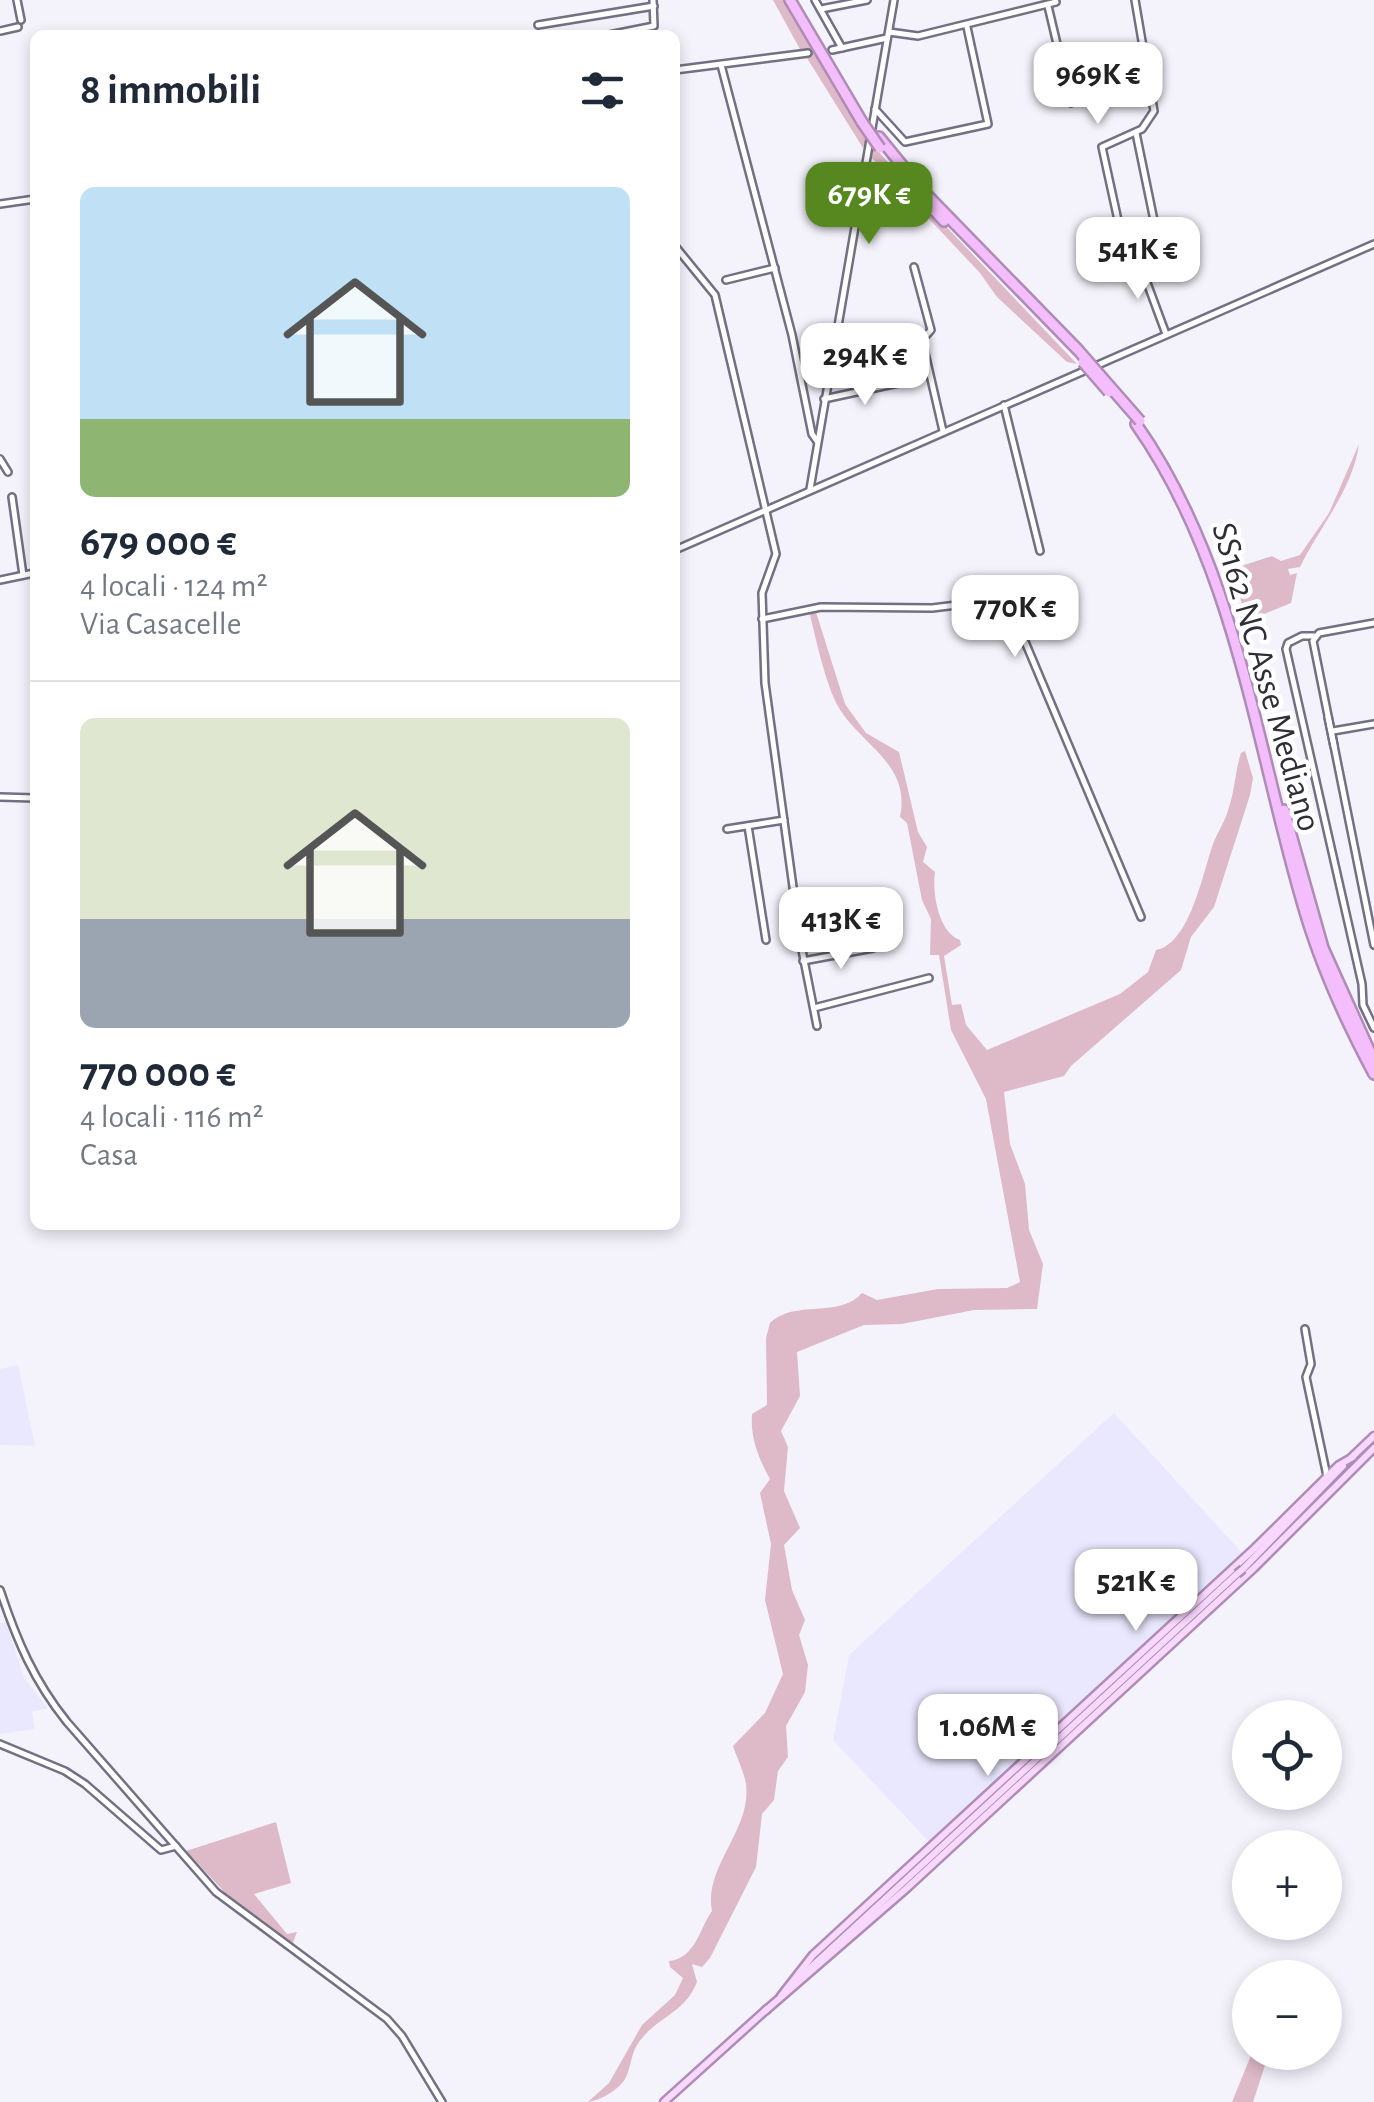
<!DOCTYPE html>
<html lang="it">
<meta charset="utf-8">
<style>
:root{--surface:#fff;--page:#f6f6f7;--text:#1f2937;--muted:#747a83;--line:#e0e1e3;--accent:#56881f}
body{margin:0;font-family:"Alegreya Sans",sans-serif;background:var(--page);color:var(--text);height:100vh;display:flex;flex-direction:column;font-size:38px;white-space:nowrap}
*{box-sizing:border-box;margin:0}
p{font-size:32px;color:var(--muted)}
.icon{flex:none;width:55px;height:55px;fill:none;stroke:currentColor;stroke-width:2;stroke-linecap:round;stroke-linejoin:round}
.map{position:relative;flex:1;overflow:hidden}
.drawer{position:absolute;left:30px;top:30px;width:650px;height:1200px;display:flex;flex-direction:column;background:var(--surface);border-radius:15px;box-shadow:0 5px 15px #0003}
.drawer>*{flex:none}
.tools{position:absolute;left:1232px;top:1700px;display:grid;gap:20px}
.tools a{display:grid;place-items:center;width:110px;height:110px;border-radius:50%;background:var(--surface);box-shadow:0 5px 15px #0003;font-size:50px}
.price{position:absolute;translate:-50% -85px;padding:0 22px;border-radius:20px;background:#fff;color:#222;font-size:32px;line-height:65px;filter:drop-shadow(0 2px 5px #0008)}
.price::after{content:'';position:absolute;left:50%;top:60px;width:30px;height:22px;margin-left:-15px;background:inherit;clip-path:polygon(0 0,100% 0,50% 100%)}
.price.active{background:var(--accent);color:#fff}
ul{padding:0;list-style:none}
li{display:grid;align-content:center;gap:20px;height:530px;padding:0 50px}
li+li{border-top:2px solid var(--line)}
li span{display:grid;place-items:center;height:310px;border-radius:15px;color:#555}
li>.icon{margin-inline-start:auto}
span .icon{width:180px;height:180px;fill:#fffc;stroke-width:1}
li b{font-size:42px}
h2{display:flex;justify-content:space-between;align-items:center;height:120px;padding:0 50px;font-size:42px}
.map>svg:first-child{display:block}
.built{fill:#eae8fe}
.green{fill:#deb9c7}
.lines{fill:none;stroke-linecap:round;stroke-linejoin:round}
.minor-casing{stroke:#727082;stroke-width:10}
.major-casing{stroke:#ae8cb6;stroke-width:11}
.highway-casing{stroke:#ae8cb6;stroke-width:14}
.minor{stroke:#fff;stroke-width:5}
.major{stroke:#f8d8fd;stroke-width:6}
.highway{stroke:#f3befb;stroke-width:9}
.major-bridge-casing{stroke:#ae8cb6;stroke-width:11;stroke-linecap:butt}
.highway-bridge-casing{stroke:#ae8cb6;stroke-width:14;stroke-linecap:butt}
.major-bridge{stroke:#f8d8fd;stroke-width:6}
.highway-bridge{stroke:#f3befb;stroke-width:9}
.labels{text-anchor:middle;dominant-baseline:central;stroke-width:9;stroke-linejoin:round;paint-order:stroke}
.street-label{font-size:35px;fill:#2f2e36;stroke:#fff}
</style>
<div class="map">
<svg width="1374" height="2102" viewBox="0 0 1374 2102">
<rect width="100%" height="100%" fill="#f4f3fc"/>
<g class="built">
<path d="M18,1365L35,1446L0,1445V1369Z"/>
<path d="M1114,1413L1245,1556L930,1843L833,1740L849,1655Z"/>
<path d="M6,1622L24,1678L48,1708L32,1712L35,1729L0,1734V1623Z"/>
</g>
<g class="green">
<path d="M773,0H787L868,136L863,148L807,58L809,51H801Z"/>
<path d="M872,144L918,197L1077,364L1067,362L997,297L980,273L869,155Z"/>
<path d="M1359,444C1353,489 1319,528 1300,567L1288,569L1290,575L1297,573L1291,603L1247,621L1230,564L1238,567L1272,556L1281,561L1300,555L1329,513Z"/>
<path d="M815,609L845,704L866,733L899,752L918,832L927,847L923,862L935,872C932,892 938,932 960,940L961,945L944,956L952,1005L961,1004L966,1025L987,1050L1120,994L1148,972L1156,950C1190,944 1203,872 1213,844C1218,831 1226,820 1229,807C1235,790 1235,771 1241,753L1245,751L1253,778L1250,795L1214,907L1191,937L1181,970L1071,1066L1064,1076L1004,1092L1010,1144L1025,1184L1029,1230L1043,1264L1037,1309L974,1310L902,1324L864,1325L797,1352L800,1396L781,1431L788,1447L784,1491L800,1528L784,1545L792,1590L805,1620L799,1635L808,1665L805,1692L786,1726L788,1757L778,1771L774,1800L762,1814L756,1867L710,1958L702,1967L692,1964L697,1982C684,2015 656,2016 637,2045C630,2056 631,2072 623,2082C615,2092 600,2100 588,2102L609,2083L642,2025L675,1995L683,1978L670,1967L669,1961C696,1958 699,1929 712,1911C703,1867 752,1830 746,1784C744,1772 737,1758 733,1746L765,1713L783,1674L765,1600L771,1544L760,1493L770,1479C759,1459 750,1438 752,1414L767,1405L766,1338L770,1323C794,1299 840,1319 862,1293L877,1300L938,1289L1007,1288L1020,1282L986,1099L951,1030L939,955H930L931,919L922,900L907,823L900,817C911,764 862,746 839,708C825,684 816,638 809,611Z"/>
<path d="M276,1822L291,1883L254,1894L287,1934L297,1932L292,1945L231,1899L186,1851Z"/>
<path d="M1252,2053H1269L1253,2102H1232Z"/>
</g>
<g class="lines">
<defs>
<g id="minor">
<path d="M17,0L21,20"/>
<path d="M815,0L842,48"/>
<path d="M1048,6L1071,103"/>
<path d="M821,9L867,0"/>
<path d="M538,25L654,6"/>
<path d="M0,31L18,27"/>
<path d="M889,32L918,36L1056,2"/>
<path d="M609,35L654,26L653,0"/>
<path d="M832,50L887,38"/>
<path d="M721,65L792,335L812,434L817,441"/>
<path d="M675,70L808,53"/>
<path d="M875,109L905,142L988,124L967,27"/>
<path d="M1136,133L1157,235"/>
<path d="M0,204L35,199"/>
<path d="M675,246L715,295L776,554L762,593L765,683L801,945L817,1026"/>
<path d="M1140,264L1166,334"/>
<path d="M1128,266L1102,147L1142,129L1154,111L1135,0"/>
<path d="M914,267L931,330L922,340L943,431"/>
<path d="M726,280L775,268"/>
<path d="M824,399L898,383"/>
<path d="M1004,405L1040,551"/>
<path d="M0,459L8,472"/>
<path d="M810,489L894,0"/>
<path d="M12,497L23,575"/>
<path d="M675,550L1374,244"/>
<path d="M0,580L34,573"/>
<path d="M762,619L821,607L932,608L1007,599L1141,917"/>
<path d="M1374,623L1319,633L1313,641L1374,945"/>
<path d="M1314,636H1302L1288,643L1286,649L1362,984L1363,1005L1374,1028"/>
<path d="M1328,717L1334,746"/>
<path d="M1333,731L1374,724"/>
<path d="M0,797L35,798"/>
<path d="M748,826L766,940"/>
<path d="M727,829L784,820"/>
<path d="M803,961L873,948"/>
<path d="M814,1008L929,978"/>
<path d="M1305,1329L1311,1364L1306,1377L1327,1476"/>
<path d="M0,1590C17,1641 34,1681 67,1722L216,1892L387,2019L402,2036L442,2102"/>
<path d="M0,1744L65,1771L85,1784L161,1850L176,1846"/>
</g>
<g id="major">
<path d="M1352,1457L1374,1436"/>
<path d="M1243,1569L1343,1466"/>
<path d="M794,1983L1237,1574"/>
<path d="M781,1996L813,1955L1255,1548L1339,1465L1353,1457"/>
<path d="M765,2011L907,1888L1254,1568L1374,1448"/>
<path d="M664,2102L767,2009"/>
</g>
<g id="highway">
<path d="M790,0L862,122"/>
<path d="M879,137L924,192L1078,350"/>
<path d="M921,196L944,221"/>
<path d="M1136,424C1234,563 1255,739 1301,898C1318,960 1344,1018 1374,1074"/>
<path d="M1284,810L1323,948L1374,1061"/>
</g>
</defs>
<use href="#minor" class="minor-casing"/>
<use href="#major" class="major-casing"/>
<use href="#highway" class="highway-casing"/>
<use href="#minor" class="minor"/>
<use href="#major" class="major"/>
<use href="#highway" class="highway"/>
<defs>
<path id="major-bridge" d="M1237,1574L1243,1569"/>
<g id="highway-bridge">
<path d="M862,122L880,148"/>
<path d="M1078,350L1140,421"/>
<path d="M1083,362L1109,392"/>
</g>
</defs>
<use href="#major-bridge" class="major-bridge-casing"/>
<use href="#highway-bridge" class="highway-bridge-casing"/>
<use href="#major-bridge" class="major-bridge"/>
<use href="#highway-bridge" class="highway-bridge"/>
</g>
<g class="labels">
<g class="street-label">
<text transform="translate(1266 677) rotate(74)">SS162 NC Asse Mediano</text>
</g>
</g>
</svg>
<div class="tools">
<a><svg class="icon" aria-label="locate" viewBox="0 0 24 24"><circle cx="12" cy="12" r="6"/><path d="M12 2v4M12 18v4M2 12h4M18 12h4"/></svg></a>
<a>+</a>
<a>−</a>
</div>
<b class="price" style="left:1098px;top:127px">969K €</b>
<b class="price active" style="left:869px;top:247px">679K €</b>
<b class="price" style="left:1138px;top:302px">541K €</b>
<b class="price" style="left:865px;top:408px">294K €</b>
<b class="price" style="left:1015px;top:660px">770K €</b>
<b class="price" style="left:841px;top:972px">413K €</b>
<b class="price" style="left:1136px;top:1634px">521K €</b>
<b class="price" style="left:988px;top:1779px">1.06M €</b>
<section class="drawer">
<h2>8 immobili<svg class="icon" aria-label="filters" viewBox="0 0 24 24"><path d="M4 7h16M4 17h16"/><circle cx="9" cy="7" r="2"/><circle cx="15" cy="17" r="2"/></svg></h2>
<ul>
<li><span style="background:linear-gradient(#bfe0f5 75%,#8fb573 0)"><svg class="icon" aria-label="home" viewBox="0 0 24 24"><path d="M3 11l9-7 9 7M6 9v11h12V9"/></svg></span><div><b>679 000 €</b><p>4 locali · 124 m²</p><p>Via Casacelle</p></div></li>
<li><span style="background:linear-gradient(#dfe7d0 65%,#9aa5b1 0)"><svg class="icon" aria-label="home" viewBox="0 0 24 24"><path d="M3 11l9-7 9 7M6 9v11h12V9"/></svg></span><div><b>770 000 €</b><p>4 locali · 116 m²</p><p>Casa</p></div></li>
</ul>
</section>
</div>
